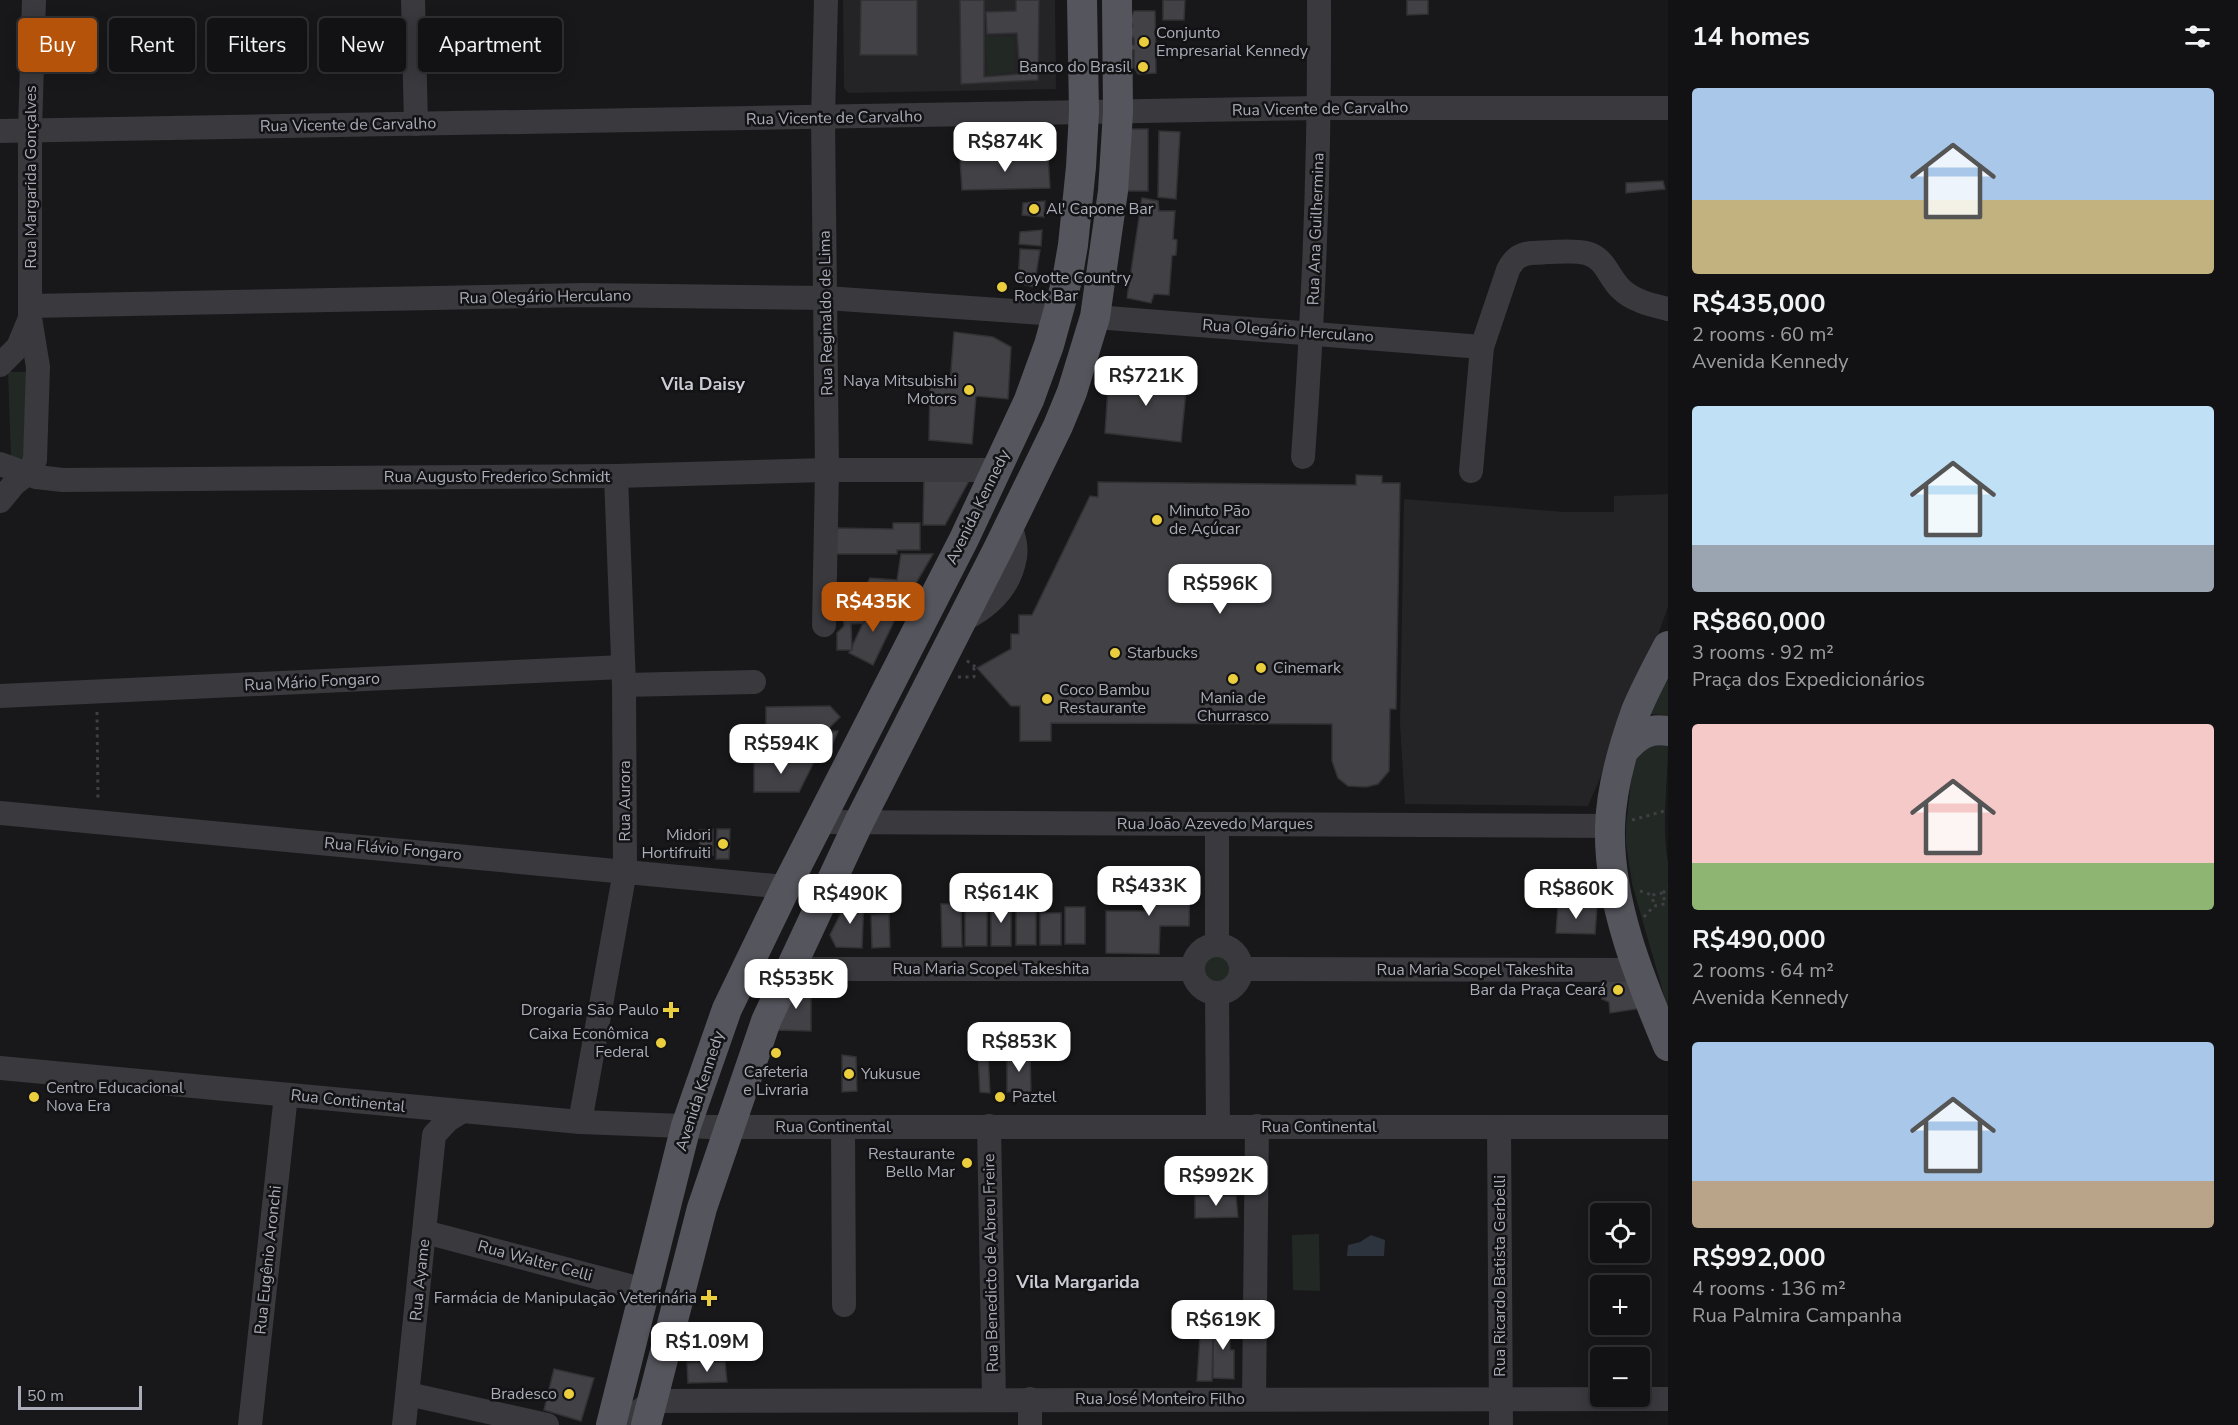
<!DOCTYPE html>
<meta charset="utf-8">
<style>
:root{--surface:#121113;--page:#1f1f21;--text:#f1f3f6;--muted:#9c9da0;--line:#313133;--accent:#b45309}
body{margin:0;font-family:"Nunito Sans",sans-serif;background:var(--page);color:var(--text);height:100vh;display:flex;flex-direction:column;font-size:22px;white-space:nowrap}
*{box-sizing:border-box;margin:0}
p{font-size:20px;color:var(--muted)}
.icon{flex:none;width:33px;height:33px;fill:none;stroke:currentColor;stroke-width:2;stroke-linecap:round;stroke-linejoin:round}
.map{position:relative;flex:1;overflow:hidden}
.details{display:flex;flex-direction:column;background:var(--surface);width:570px}
.details>*{flex:none}
.guide{position:absolute;left:18px;top:18px;width:570px;height:54px;display:flex;gap:12px}
.buttons{position:absolute;left:1590px;top:1203px;display:grid;gap:12px}
.buttons a{display:grid;place-items:center;width:60px;height:60px;border-radius:6px;background:var(--surface);box-shadow:0 3px 15px #0003,0 0 0 2px var(--line);font-size:30px}
.scale{position:absolute;left:18px;bottom:15px;width:124px;box-sizing:border-box;padding-left:6px;border:3px solid #aaacb9;border-top:0;font-size:16px;line-height:21px;white-space:nowrap;color:#aaacb9;-webkit-text-stroke:4px #131214;paint-order:stroke}
.price{position:absolute;translate:-50% -51px;padding:0 14px;border-radius:12px;background:#fff;color:#222;font-size:20px;line-height:39px;filter:drop-shadow(0 2px 3px #0008)}
.price::after{content:'';position:absolute;left:50%;top:36px;width:18px;height:14px;margin-left:-9px;background:inherit;clip-path:polygon(0 0,100% 0,50% 100%)}
.price.active{background:var(--accent);color:#fff}
ul{padding:0;list-style:none}
li{display:grid;align-content:center;gap:12px;height:318px;padding:0 24px}
li span{display:grid;place-items:center;height:186px;border-radius:6px;color:#555}
li>.icon{margin-inline-start:auto}
span .icon{width:108px;height:108px;fill:#fffc;stroke-width:1}
li b{font-size:26px}
h2{display:flex;justify-content:space-between;align-items:center;height:72px;padding:0 24px;font-size:26px}
.pill{padding:0 21px;border-radius:6px;background:var(--surface);box-shadow:0 3px 15px #0003,0 0 0 2px var(--line);font-size:21px;line-height:54px}
.pill.active{background:var(--accent);color:#fff}
main{display:flex;flex:1;min-height:0}
.map>svg:first-child{display:block}
.built{fill:#242326}
.green{fill:#222924}
.water{fill:#2e343d}
.building{fill:#424146;stroke:#323235;stroke-width:1.5}
.lines{fill:none;stroke-linecap:round;stroke-linejoin:round}
.path{stroke:#3f3f45;stroke-width:3;stroke-dasharray:3 4.5;stroke-linecap:butt}
.minor{stroke:#39393e;stroke-width:24}
.major{stroke:#55555d;stroke-width:30}
.poi-dot{fill:#ebce3d;stroke:#131214;stroke-width:2}
.labels{text-anchor:middle;dominant-baseline:central;stroke-width:5;stroke-linejoin:round;paint-order:stroke}
.poi-label{font-size:16px;fill:#aaacb9;stroke:#131214;text-anchor:start}
.street-label{font-size:16px;fill:#aaacb9;stroke:#131214}
.neighbourhood-label{font-size:18px;font-weight:bold;fill:#cbccd5;stroke:#131214}
</style>
<main>
<div class="map">
<svg width="1668" height="1425" viewBox="0 0 1668 1425">
<rect width="100%" height="100%" fill="#181719"/>
<g class="built">
<path d="M843,0H1055L1056,89L848,93L844,88Z"/>
<path d="M1668,494V607L1640,685L1588,806L1405,804L1400,724L1404,499L1565,512H1614V496Z"/>
</g>
<g class="green">
<path d="M985,37H1013V72L988,75Z"/>
<path d="M8,372H27L30,458L11,459Z"/>
<path d="M1668,662V715L1644,714Z"/>
<path d="M1668,744C1668,784 1661,824 1668,863V1009L1632,884L1626,843V826L1633,764L1640,752L1649,746Z"/>
<circle cx="1217" cy="970" r="18"/>
<path d="M1319,1234L1320,1291L1293,1290L1292,1235Z"/>
</g>
<path class="water" d="M1371,1235L1385,1240L1384,1256H1347L1348,1245L1360,1242Z"/>
<g class="building">
<path d="M861,0H917V55H860Z"/>
<path d="M960,0H984V77L1020,74L1017,33L987,34L986,12L1016,11V0H1039L1038,80L961,84Z"/>
<path d="M1163,0H1185L1184,20H1163Z"/>
<path d="M1407,0H1428V14L1407,15Z"/>
<path d="M1134,11H1155L1156,73L1138,74L1134,67V50L1130,49V46L1134,45V39L1130,32L1133,26L1130,20Z"/>
<path d="M1129,129H1148V191H1127Z"/>
<path d="M1159,131L1180,132L1176,199L1158,197Z"/>
<path d="M1048,156L1050,188L962,190L960,158Z"/>
<path d="M1663,181L1665,189L1626,193V183Z"/>
<path d="M1142,198L1158,201L1159,211H1175L1173,239L1177,240L1176,255L1172,256L1169,295L1154,294L1151,303L1127,298Z"/>
<path d="M1045,201L1044,217L1022,215L1023,203Z"/>
<path d="M1042,230L1041,246L1019,244L1020,232Z"/>
<path d="M1020,249L1040,250L1034,287L1018,283Z"/>
<path d="M954,332L993,337L1011,347L1008,399L976,396L972,444L929,440L930,385L950,384Z"/>
<path d="M1109,373L1187,381L1181,442L1105,433Z"/>
<path d="M1356,475L1382,476V483H1400L1396,709H1390L1389,771L1378,784L1366,787L1348,786L1338,778L1332,761V724L1051,723V741H1020V706H1011L977,668L1011,649V634H1019V615H1032L1090,496L1098,497V482L1356,485Z"/>
<path d="M971,477L945,525H923L924,478Z"/>
<path d="M893,523H920V550H897V554H835V528L893,529Z"/>
<path d="M901,554H933L905,602L848,600L847,587L866,586L870,578L897,580Z"/>
<path d="M873,602L898,613L873,665L849,653Z"/>
<path d="M843,612L863,613L864,623L851,624L852,650H837V633L844,626Z"/>
<path d="M830,706L840,717L828,729H766V707Z"/>
<path d="M838,731L826,760L734,761V738L768,737V732Z"/>
<path d="M815,760L799,792H754V761Z"/>
<path d="M713,829V855H700L699,830Z"/>
<path d="M717,829H730L729,859H716Z"/>
<path d="M1146,877L1190,878L1189,926H1160L1159,954L1106,953V911H1146Z"/>
<path d="M864,897L862,948L836,947L830,935L848,899Z"/>
<rect x="991" y="902" width="20" height="44"/>
<rect x="965" y="903" width="22" height="43"/>
<path d="M1016,903H1027V908L1036,911V945H1016Z"/>
<path d="M941,904H961L962,947H942Z"/>
<path d="M1558,905L1597,907L1595,934L1556,933Z"/>
<rect x="1065" y="907" width="20" height="37"/>
<rect x="1040" y="913" width="21" height="32"/>
<path d="M889,914L890,947L872,948L871,915Z"/>
<path d="M1601,980H1629L1643,1008L1610,1013L1609,1002L1602,999Z"/>
<path d="M791,986H811V1031L774,1030Z"/>
<path d="M988,1052L990,1093L980,1092L978,1054Z"/>
<path d="M1007,1054H1030L1031,1092H1007Z"/>
<path d="M842,1055L856,1057L857,1091L842,1092Z"/>
<path d="M1195,1196H1236L1238,1217L1195,1218Z"/>
<path d="M1213,1319L1230,1322V1350H1234V1379L1213,1378Z"/>
<path d="M1200,1335L1213,1336L1212,1381H1197Z"/>
<path d="M694,1342L725,1343L724,1360L688,1361Z"/>
<path d="M725,1362L727,1382L688,1383L687,1363Z"/>
<path d="M554,1369L594,1378L581,1421L544,1410Z"/>
</g>
<g class="lines">
<g class="path">
<path d="M958,677H974V668H977L966,660"/>
<path d="M97,712L98,801"/>
<path d="M1632,820L1668,810"/>
<path d="M1640,891L1652,895"/>
<path d="M1663,893L1668,887"/>
<path d="M1644,917L1654,906L1665,904L1663,893L1652,895L1654,906"/>
</g>
<g class="minor">
<path d="M413,0L416,124"/>
<path d="M0,131L1320,108H1668"/>
<path d="M30,306L585,295L826,298L1058,314"/>
<path d="M1095,317L1482,347"/>
<path d="M0,365L18,347L30,318"/>
<path d="M1303,457C1314,305 1320,153 1319,0"/>
<path d="M0,464L36,477L63,480L616,476L827,470H996"/>
<path d="M1471,471L1482,347L1508,270C1513,260 1518,255 1530,253C1547,253 1569,249 1586,253C1606,258 1608,277 1621,289C1633,301 1652,305 1668,309"/>
<path d="M0,501L14,484L27,474L35,460L38,367L30,318V130L34,0"/>
<path d="M963,620C989,607 1010,587 1015,557C1017,546 1013,535 1010,524"/>
<path d="M824,625L827,470L823,118L826,0"/>
<path d="M624,685L754,682"/>
<path d="M0,696L623,667"/>
<path d="M0,813L786,887"/>
<path d="M820,822L1610,826"/>
<path d="M1217,824V945"/>
<circle cx="1217" cy="969" r="24"/>
<path d="M789,969H1193"/>
<path d="M1242,969L1637,970"/>
<path d="M1217,993L1218,1126"/>
<path d="M0,1068L580,1122L709,1127H1668"/>
<path d="M580,1122L625,871L624,685L616,476"/>
<path d="M989,1126L994,1399"/>
<path d="M843,1127L844,1305"/>
<path d="M1499,1128L1501,1425"/>
<path d="M425,1232L645,1290"/>
<path d="M408,1394L547,1425"/>
<path d="M1030,1399V1425"/>
<path d="M1254,1399L1257,1126"/>
<path d="M250,1425L286,1095"/>
<path d="M404,1425L434,1135L448,1120L461,1112"/>
<path d="M620,1425L653,1401L1668,1399"/>
</g>
<g class="major">
<path d="M1668,646C1657,667 1645,689 1636,711C1623,747 1611,789 1610,827C1608,902 1640,979 1668,1046"/>
<path d="M1625,749C1638,735 1648,728 1668,731"/>
<path d="M611,1425L686,1126L727,1009L786,887L964,539L1029,400L1049,345L1067,280L1073,245L1081,167L1084,112L1082,0"/>
<path d="M646,1425L702,1208L766,1021L859,822L998,549L1058,426L1072,392L1095,317L1113,191L1118,112L1117,0"/>
</g>
</g>
<g class="poi-dot">
<circle cx="1144" cy="42" r="6"/>
<circle cx="1143" cy="67" r="6"/>
<circle cx="1034" cy="209" r="6"/>
<circle cx="1002" cy="287" r="6"/>
<circle cx="969" cy="390" r="6"/>
<circle cx="1157" cy="520" r="6"/>
<circle cx="1115" cy="653" r="6"/>
<circle cx="1261" cy="668" r="6"/>
<circle cx="1233" cy="679" r="6"/>
<circle cx="1047" cy="699" r="6"/>
<circle cx="723" cy="844" r="6"/>
<circle cx="1618" cy="990" r="6"/>
<path d="M668 1001h6v6h6v6h-6v6h-6v-6h-6v-6h6z"/>
<circle cx="661" cy="1043" r="6"/>
<circle cx="776" cy="1053" r="6"/>
<circle cx="849" cy="1074" r="6"/>
<circle cx="34" cy="1097" r="6"/>
<circle cx="1000" cy="1097" r="6"/>
<circle cx="967" cy="1163" r="6"/>
<path d="M706 1289h6v6h6v6h-6v6h-6v-6h-6v-6h6z"/>
<circle cx="569" cy="1394" r="6"/>
</g>
<g class="labels">
<g class="poi-label">
<text x="1156" y="33">Conjunto<tspan x="1156" dy="18">Empresarial Kennedy</tspan></text>
<text x="1131" y="67" text-anchor="end">Banco do Brasil</text>
<text x="1046" y="209">Al' Capone Bar</text>
<text x="1014" y="278">Coyotte Country<tspan x="1014" dy="18">Rock Bar</tspan></text>
<text x="957" y="381" text-anchor="end">Naya Mitsubishi<tspan x="957" dy="18">Motors</tspan></text>
<text x="1169" y="511">Minuto Pão<tspan x="1169" dy="18">de Açúcar</tspan></text>
<text x="1127" y="653">Starbucks</text>
<text x="1273" y="668">Cinemark</text>
<text x="1059" y="690">Coco Bambu<tspan x="1059" dy="18">Restaurante</tspan></text>
<text x="1233" y="698" text-anchor="middle">Mania de<tspan x="1233" dy="18">Churrasco</tspan></text>
<text x="711" y="835" text-anchor="end">Midori<tspan x="711" dy="18">Hortifruiti</tspan></text>
<text x="1606" y="990" text-anchor="end">Bar da Praça Ceará</text>
<text x="659" y="1010" text-anchor="end">Drogaria São Paulo</text>
<text x="649" y="1034" text-anchor="end">Caixa Econômica<tspan x="649" dy="18">Federal</tspan></text>
<text x="776" y="1072" text-anchor="middle">Cafeteria<tspan x="776" dy="18">e Livraria</tspan></text>
<text x="861" y="1074">Yukusue</text>
<text x="46" y="1088">Centro Educacional<tspan x="46" dy="18">Nova Era</tspan></text>
<text x="1012" y="1097">Paztel</text>
<text x="955" y="1154" text-anchor="end">Restaurante<tspan x="955" dy="18">Bello Mar</tspan></text>
<text x="697" y="1298" text-anchor="end">Farmácia de Manipulação Veterinária</text>
<text x="557" y="1394" text-anchor="end">Bradesco</text>
</g>
<g class="street-label">
<text transform="translate(1320 109) rotate(-1)">Rua Vicente de Carvalho</text>
<text transform="translate(834 118) rotate(-1)">Rua Vicente de Carvalho</text>
<text transform="translate(348 125) rotate(-1)">Rua Vicente de Carvalho</text>
<text transform="translate(31 177) rotate(-90)">Rua Margarida Gonçalves</text>
<text transform="translate(1316 229) rotate(-88)">Rua Ana Guilhermina</text>
<text transform="translate(545 297) rotate(-1)">Rua Olegário Herculano</text>
<text transform="translate(826 313) rotate(-91)">Rua Reginaldo de Lima</text>
<text transform="translate(1288 331) rotate(4)">Rua Olegário Herculano</text>
<text x="497" y="477">Rua Augusto Frederico Schmidt</text>
<text transform="translate(978 507) rotate(-64)">Avenida Kennedy</text>
<text transform="translate(312 682) rotate(-3)">Rua Mário Fongaro</text>
<text transform="translate(625 801) rotate(-90)">Rua Aurora</text>
<text x="1215" y="824">Rua João Azevedo Marques</text>
<text transform="translate(393 849) rotate(5)">Rua Flávio Fongaro</text>
<text x="991" y="969">Rua Maria Scopel Takeshita</text>
<text x="1475" y="970">Rua Maria Scopel Takeshita</text>
<text transform="translate(700 1091) rotate(-72)">Avenida Kennedy</text>
<text transform="translate(348 1101) rotate(6)">Rua Continental</text>
<text x="833" y="1127">Rua Continental</text>
<text x="1319" y="1127">Rua Continental</text>
<text transform="translate(268 1260) rotate(-84)">Rua Eugênio Aronchi</text>
<text transform="translate(535 1261) rotate(15)">Rua Walter Celli</text>
<text transform="translate(991 1263) rotate(-91)">Rua Benedicto de Abreu Freire</text>
<text transform="translate(1500 1276) rotate(-90)">Rua Ricardo Batista Gerbelli</text>
<text transform="translate(420 1280) rotate(-84)">Rua Ayame</text>
<text x="1160" y="1399">Rua José Monteiro Filho</text>
</g>
<g class="neighbourhood-label">
<text x="703" y="384">Vila Daisy</text>
<text x="1078" y="1282">Vila Margarida</text>
</g>
</g>
</svg>
<div class="buttons">
<a><svg class="icon" aria-label="locate" viewBox="0 0 24 24"><circle cx="12" cy="12" r="6"/><path d="M12 2v4M12 18v4M2 12h4M18 12h4"/></svg></a>
<a>+</a>
<a>−</a>
</div>
<div class="scale">50 m</div>
<b class="price" style="left:1005px;top:173px">R$874K</b>
<b class="price" style="left:1146px;top:407px">R$721K</b>
<b class="price" style="left:1220px;top:615px">R$596K</b>
<b class="price active" style="left:873px;top:633px">R$435K</b>
<b class="price" style="left:781px;top:775px">R$594K</b>
<b class="price" style="left:1149px;top:917px">R$433K</b>
<b class="price" style="left:1576px;top:920px">R$860K</b>
<b class="price" style="left:1001px;top:924px">R$614K</b>
<b class="price" style="left:850px;top:925px">R$490K</b>
<b class="price" style="left:796px;top:1010px">R$535K</b>
<b class="price" style="left:1019px;top:1073px">R$853K</b>
<b class="price" style="left:1216px;top:1207px">R$992K</b>
<b class="price" style="left:1223px;top:1351px">R$619K</b>
<b class="price" style="left:707px;top:1373px">R$1.09M</b>
<div class="guide">
<a class="pill active">Buy</a>
<a class="pill">Rent</a>
<a class="pill">Filters</a>
<a class="pill">New</a>
<a class="pill">Apartment</a>
</div>
</div>
<section class="details">
<h2>14 homes<svg class="icon" aria-label="filters" viewBox="0 0 24 24"><path d="M4 7h16M4 17h16"/><circle cx="9" cy="7" r="2"/><circle cx="15" cy="17" r="2"/></svg></h2>
<ul>
<li><span style="background:linear-gradient(#a9c7e8 60%,#c2b280 0)"><svg class="icon" aria-label="home" viewBox="0 0 24 24"><path d="M3 11l9-7 9 7M6 9v11h12V9"/></svg></span><div><b>R$435,000</b><p>2 rooms · 60 m²</p><p>Avenida Kennedy</p></div></li>
<li><span style="background:linear-gradient(#bfe0f5 75%,#9aa5b1 0)"><svg class="icon" aria-label="home" viewBox="0 0 24 24"><path d="M3 11l9-7 9 7M6 9v11h12V9"/></svg></span><div><b>R$860,000</b><p>3 rooms · 92 m²</p><p>Praça dos Expedicionários</p></div></li>
<li><span style="background:linear-gradient(#f6c9c9 75%,#8fb573 0)"><svg class="icon" aria-label="home" viewBox="0 0 24 24"><path d="M3 11l9-7 9 7M6 9v11h12V9"/></svg></span><div><b>R$490,000</b><p>2 rooms · 64 m²</p><p>Avenida Kennedy</p></div></li>
<li><span style="background:linear-gradient(#a9c7e8 75%,#b9a48a 0)"><svg class="icon" aria-label="home" viewBox="0 0 24 24"><path d="M3 11l9-7 9 7M6 9v11h12V9"/></svg></span><div><b>R$992,000</b><p>4 rooms · 136 m²</p><p>Rua Palmira Campanha</p></div></li>
</ul>
</section>
</main>
